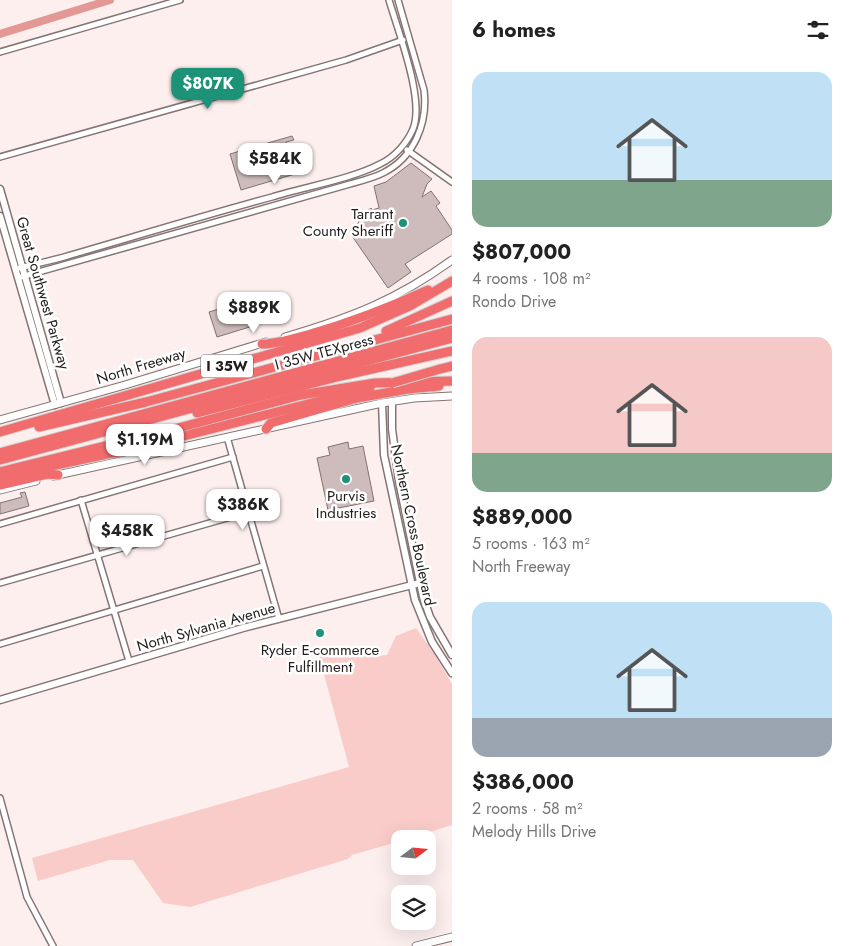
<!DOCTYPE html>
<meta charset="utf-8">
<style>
:root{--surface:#fff;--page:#f2f2f2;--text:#222;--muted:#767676;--accent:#1c9276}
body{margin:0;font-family:Jost,sans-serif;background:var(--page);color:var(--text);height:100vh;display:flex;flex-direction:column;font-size:19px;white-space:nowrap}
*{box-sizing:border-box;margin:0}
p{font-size:16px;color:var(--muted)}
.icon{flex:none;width:28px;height:28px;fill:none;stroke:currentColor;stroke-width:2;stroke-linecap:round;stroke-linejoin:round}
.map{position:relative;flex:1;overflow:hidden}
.sheet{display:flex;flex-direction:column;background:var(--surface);width:400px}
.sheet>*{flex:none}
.needle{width:32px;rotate:74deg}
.buttons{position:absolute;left:391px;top:830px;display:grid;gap:10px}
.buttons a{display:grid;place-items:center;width:45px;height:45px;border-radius:10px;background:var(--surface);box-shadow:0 5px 20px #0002;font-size:25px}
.price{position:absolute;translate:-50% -42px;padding:0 11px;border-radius:10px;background:#fff;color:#222;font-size:16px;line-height:32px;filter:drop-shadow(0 1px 2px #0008)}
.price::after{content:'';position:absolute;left:50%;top:30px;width:15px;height:11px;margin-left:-8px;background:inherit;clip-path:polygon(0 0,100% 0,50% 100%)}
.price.on{background:var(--accent);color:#fff}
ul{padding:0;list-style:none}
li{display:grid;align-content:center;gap:10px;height:265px;padding:0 20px}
li span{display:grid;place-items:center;height:155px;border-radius:15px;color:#555}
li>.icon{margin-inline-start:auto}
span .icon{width:90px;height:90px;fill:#fffc;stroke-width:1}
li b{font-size:21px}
h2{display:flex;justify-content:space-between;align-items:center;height:60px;padding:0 20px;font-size:21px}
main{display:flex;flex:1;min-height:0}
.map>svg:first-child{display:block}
.green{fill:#faccc9}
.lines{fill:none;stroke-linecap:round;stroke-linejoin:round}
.river{stroke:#e49896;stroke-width:8}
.building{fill:#cdbcbb;stroke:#817271}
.minor-casing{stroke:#847574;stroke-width:8}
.tertiary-casing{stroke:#847574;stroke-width:9}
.secondary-casing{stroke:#847574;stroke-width:9}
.motorway-casing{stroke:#d3d2d2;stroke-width:11}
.minor{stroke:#fff;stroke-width:5}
.tertiary{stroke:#fff;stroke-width:6}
.secondary{stroke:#fff;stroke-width:7}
.motorway{stroke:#f16c6d;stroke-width:9}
.motorway-bridge-casing{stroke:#d3d2d2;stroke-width:11;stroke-linecap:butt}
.motorway-bridge{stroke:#f16c6d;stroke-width:9}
.poi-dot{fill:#1c9276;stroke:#fff;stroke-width:2}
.labels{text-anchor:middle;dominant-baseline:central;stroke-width:5;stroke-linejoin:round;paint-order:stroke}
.shield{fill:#fff;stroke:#646060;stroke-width:1}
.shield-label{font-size:14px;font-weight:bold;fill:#221c1c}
.poi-label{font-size:15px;fill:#221c1c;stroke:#fff}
.street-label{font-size:15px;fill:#221c1c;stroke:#fff}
</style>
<main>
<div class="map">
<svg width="452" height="946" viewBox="0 0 452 946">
<rect width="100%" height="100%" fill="#fdefee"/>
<path class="green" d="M416,628L435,655L452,684V825L407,839H400V841L352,855L348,859L190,907L163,903L133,860H110L38,881L32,858L349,767L318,652L346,646L358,652L378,656L387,655L396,636Z"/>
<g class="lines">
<path class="river" d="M0,34L110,0"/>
</g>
<g class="building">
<path d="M292,136L294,140L286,142L295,174L241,190L230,154Z"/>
<path d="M411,163L432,179L427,184L422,197L431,191L440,203L436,206L452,230V234L405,264L411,272L388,288L352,236L362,215L371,208L372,210L379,208L374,186L386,182Z"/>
<path d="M271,293L279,318L217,337L209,312Z"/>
<path d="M348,442L349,449L363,446L374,501L328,510L317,458L330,455L328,447Z"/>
<path d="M25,492L29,506L0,514V503L22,497L20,493Z"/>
</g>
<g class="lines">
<defs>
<g id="minor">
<path d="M0,52L180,0"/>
<path d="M407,150L452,182"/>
<path d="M0,157L346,60L403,40"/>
<path d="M20,268C35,264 50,261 64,257C133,237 202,216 272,197C304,187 352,179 380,164C395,157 407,143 413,129C425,100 398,31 389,0"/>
<path d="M21,277L350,184C361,181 373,178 383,173C415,157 428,122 424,90L398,0"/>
<path d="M227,437L279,619"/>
<path d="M81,500L129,661"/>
<path d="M0,524L233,457"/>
<path d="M0,583L248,512"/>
<path d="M0,644L263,566"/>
<path d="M0,798L27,897L53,946"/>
</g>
<g id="tertiary">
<path d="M0,189L61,403"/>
<path d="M0,216L55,405"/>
<path d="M392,401V429L399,481L423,597L430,617L452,655"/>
<path d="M382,403L384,455L415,600L432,642L452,673"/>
<path d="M0,700L243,628L420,583"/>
</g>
<g id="secondary">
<path d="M285,337C350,318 397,300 452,260"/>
<path d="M0,420L125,385L266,342"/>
<path d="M53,476L382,403L414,398L452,396"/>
<path d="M0,490L36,481"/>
<path d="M416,946L452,937"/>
</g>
<g id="motorway">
<path d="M386,331L452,301"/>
<path d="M262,344C277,344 292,339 307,335C349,323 388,308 428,290"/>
<path d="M440,369L452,366"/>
<path d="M197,413L341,376L452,351"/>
<path d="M39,427L146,402L452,319"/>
<path d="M266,429L271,423L357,398L408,389L439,386"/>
<path d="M0,432L360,328L410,306L452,281"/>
<path d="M0,453L452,330"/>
<path d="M0,460L452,338"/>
<path d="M0,472L182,427L301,395L375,383L452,381"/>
<path d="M0,477L149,445L370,388"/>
<path d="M0,485L47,474L58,475"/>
</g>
</defs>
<use href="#minor" class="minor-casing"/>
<use href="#tertiary" class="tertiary-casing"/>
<use href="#secondary" class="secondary-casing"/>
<use href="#motorway" class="motorway-casing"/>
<use href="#minor" class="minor"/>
<use href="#tertiary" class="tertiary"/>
<use href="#secondary" class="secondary"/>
<use href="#motorway" class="motorway"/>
<defs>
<path id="motorway-bridge" d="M392,383L440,369"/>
</defs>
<use href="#motorway-bridge" class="motorway-bridge-casing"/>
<use href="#motorway-bridge" class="motorway-bridge"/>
</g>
<g class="poi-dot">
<circle cx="403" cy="223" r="5"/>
<circle cx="346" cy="479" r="5"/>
<circle cx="320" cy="633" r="5"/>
</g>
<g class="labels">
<rect class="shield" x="201" y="354.5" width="52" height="23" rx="4"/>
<g class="shield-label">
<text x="227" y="366">I 35W</text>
</g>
<g class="poi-label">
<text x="393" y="214" text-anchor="end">Tarrant<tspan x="393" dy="17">County Sheriff</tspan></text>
<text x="346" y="496">Purvis<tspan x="346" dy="17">Industries</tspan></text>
<text x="320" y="650">Ryder E-commerce<tspan x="320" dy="17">Fulfillment</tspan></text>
</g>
<g class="street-label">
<text transform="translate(43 293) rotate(74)">Great Southwest Parkway</text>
<text transform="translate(324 352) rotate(-15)">I 35W TEXpress</text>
<text transform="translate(141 366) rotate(-17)">North Freeway</text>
<text transform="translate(413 525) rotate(78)">Northern Cross Boulevard</text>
<text transform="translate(206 627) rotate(-16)">North Sylvania Avenue</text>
</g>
</g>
</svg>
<div class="buttons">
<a><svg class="needle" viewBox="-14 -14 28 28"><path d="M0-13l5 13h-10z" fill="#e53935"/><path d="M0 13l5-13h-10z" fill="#767676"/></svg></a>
<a><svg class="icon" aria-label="layers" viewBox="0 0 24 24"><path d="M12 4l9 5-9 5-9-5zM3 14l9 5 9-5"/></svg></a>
</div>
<b class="price on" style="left:208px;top:110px">$807K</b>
<b class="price" style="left:275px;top:185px">$584K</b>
<b class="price" style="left:254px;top:334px">$889K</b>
<b class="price" style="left:145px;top:466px">$1.19M</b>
<b class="price" style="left:243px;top:531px">$386K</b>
<b class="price" style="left:127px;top:557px">$458K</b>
</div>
<section class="sheet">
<h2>6 homes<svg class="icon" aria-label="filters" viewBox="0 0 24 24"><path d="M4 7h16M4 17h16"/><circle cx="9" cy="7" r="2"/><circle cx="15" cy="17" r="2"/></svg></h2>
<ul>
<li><span style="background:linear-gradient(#bfe0f5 70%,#7fa58c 0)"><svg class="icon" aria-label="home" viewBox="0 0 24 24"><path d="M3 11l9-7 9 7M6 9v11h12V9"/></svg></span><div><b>$807,000</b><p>4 rooms · 108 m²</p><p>Rondo Drive</p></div></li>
<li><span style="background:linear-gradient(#f6c9c9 75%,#7fa58c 0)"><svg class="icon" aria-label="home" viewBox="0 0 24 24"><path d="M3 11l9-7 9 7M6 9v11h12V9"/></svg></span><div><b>$889,000</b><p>5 rooms · 163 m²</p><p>North Freeway</p></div></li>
<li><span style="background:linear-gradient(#bfe0f5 75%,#9aa5b1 0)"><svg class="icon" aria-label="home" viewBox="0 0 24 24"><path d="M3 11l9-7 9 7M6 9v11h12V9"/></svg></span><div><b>$386,000</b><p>2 rooms · 58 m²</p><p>Melody Hills Drive</p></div></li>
</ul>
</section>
</main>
